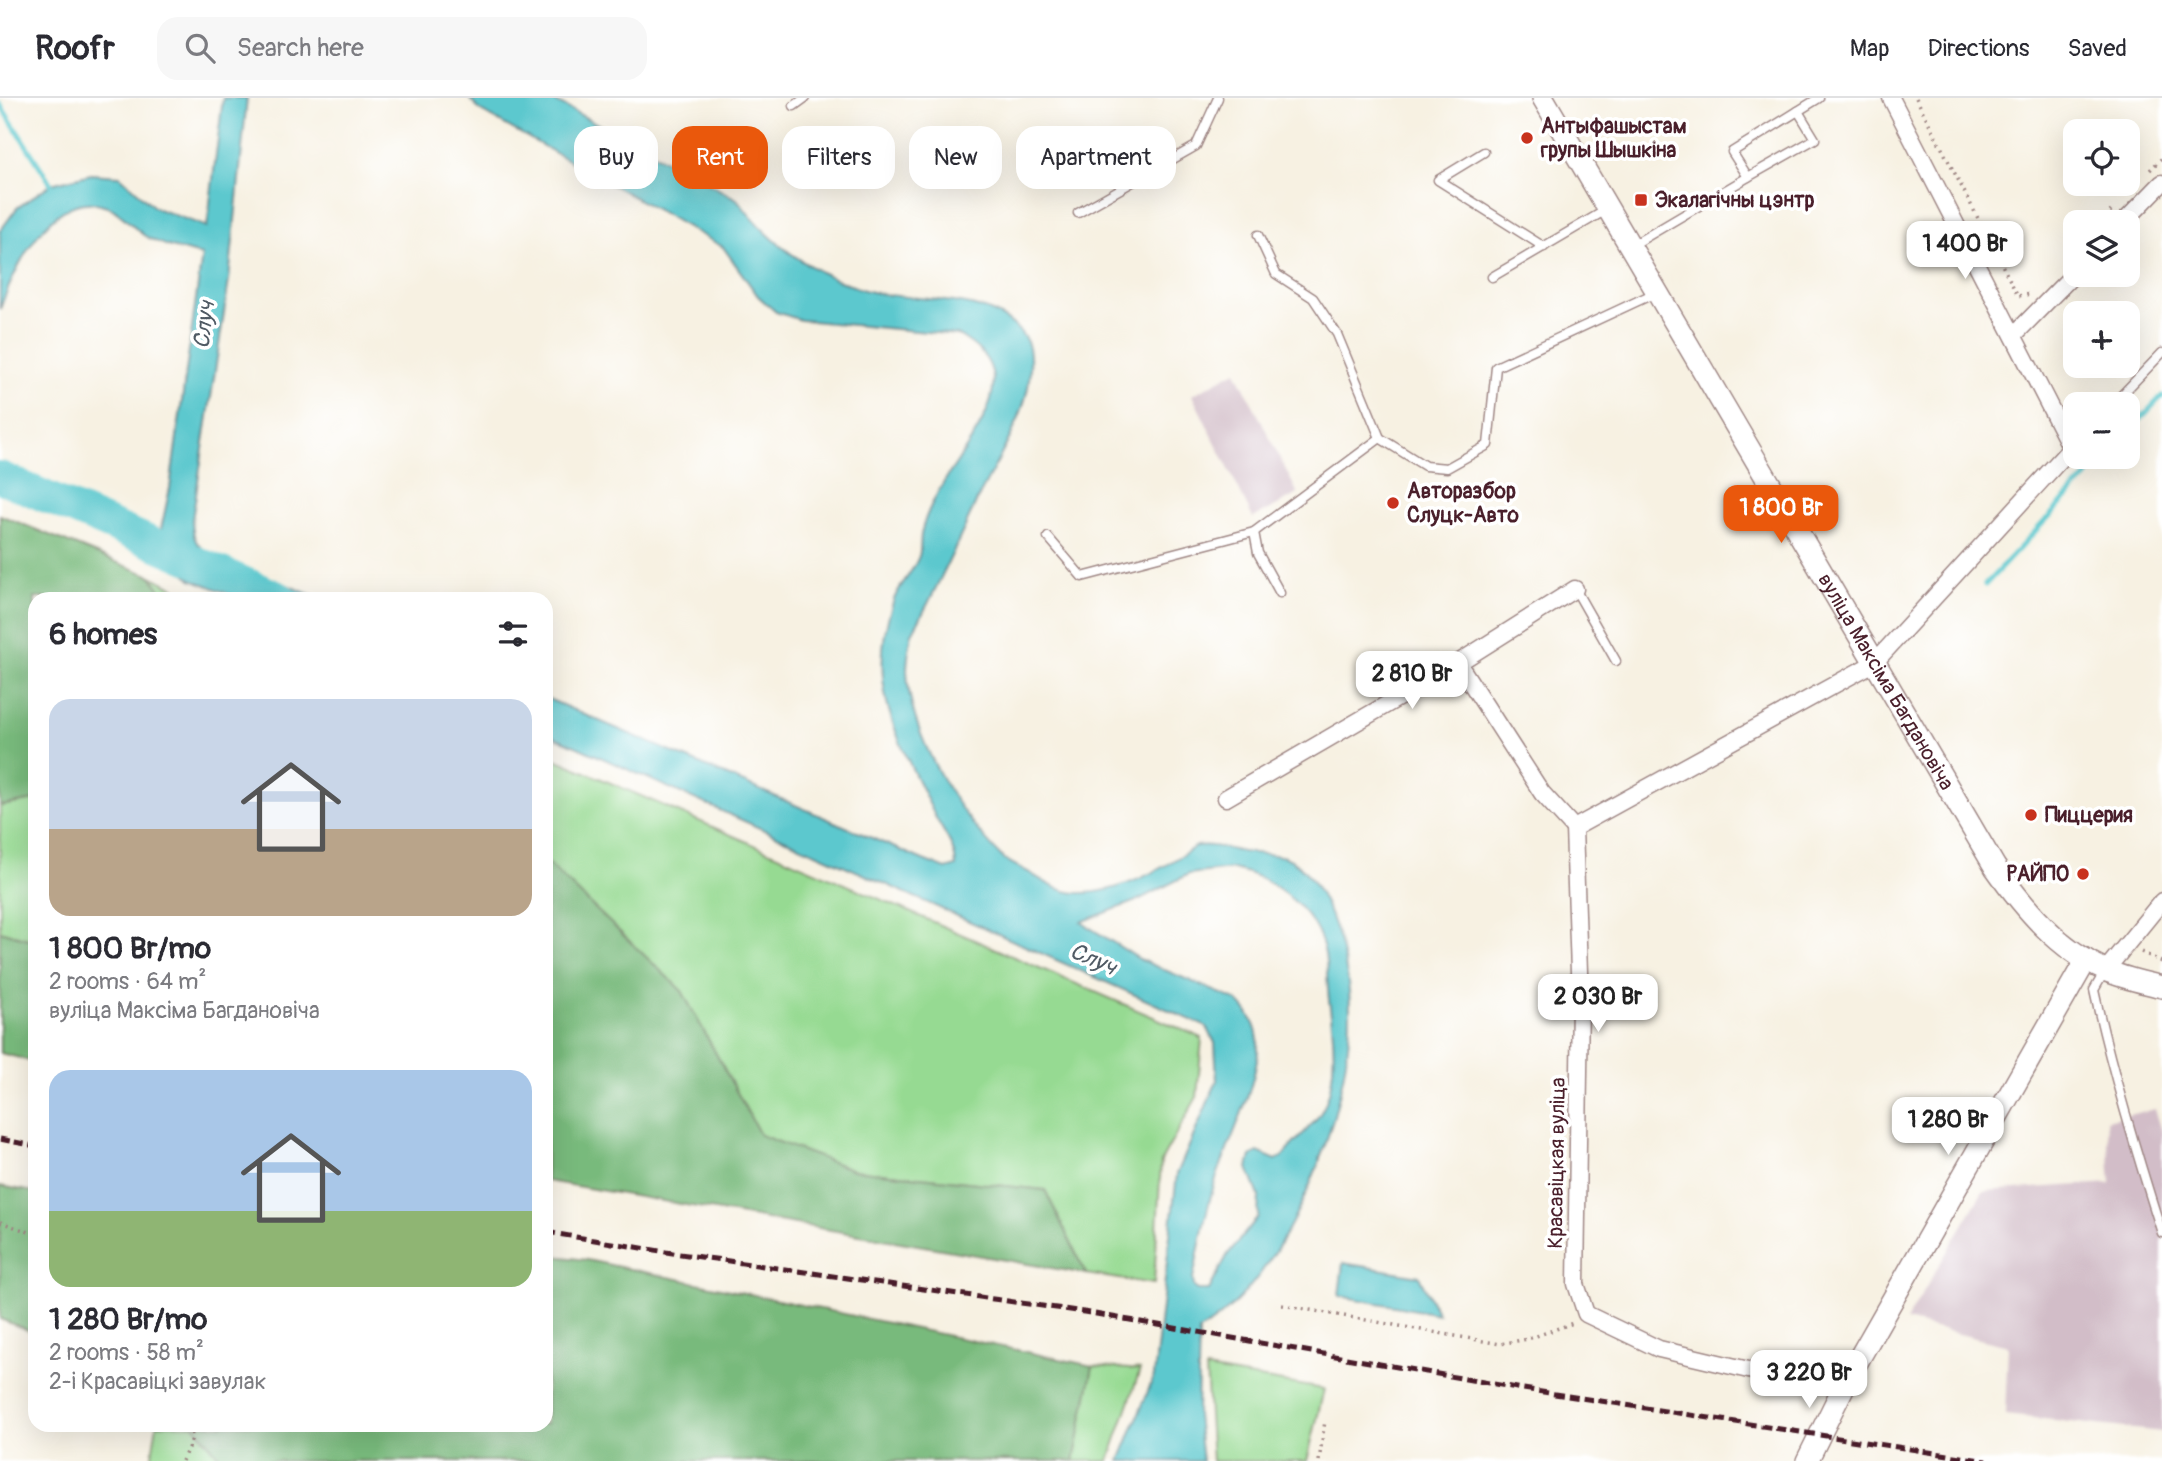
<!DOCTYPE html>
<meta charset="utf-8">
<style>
:root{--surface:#fff;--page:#f7f7f7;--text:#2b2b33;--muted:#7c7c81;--line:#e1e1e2;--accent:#ea580c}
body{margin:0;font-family:Pangolin,sans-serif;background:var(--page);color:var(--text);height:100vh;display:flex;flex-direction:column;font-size:26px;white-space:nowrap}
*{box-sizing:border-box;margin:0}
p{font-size:23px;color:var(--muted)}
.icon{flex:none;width:38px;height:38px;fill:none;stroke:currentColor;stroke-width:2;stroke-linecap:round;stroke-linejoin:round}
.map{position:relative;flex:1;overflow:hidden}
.details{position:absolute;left:28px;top:494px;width:525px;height:840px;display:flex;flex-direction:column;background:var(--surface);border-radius:21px;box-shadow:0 7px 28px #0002}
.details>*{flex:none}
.top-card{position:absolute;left:574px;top:28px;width:665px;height:63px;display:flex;gap:14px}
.fabs{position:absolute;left:2063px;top:21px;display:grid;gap:14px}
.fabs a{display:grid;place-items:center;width:77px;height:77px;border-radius:14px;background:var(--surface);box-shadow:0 7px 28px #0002;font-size:35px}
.price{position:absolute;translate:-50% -60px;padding:0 16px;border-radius:14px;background:#fff;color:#222;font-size:23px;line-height:46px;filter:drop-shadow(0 2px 4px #0008)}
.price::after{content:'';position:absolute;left:50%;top:42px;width:21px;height:16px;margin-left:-10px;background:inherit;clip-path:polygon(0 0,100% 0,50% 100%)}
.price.selected{background:var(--accent);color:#fff}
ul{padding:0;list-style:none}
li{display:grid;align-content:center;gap:14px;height:371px;padding:0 21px}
li span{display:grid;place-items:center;height:217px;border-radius:21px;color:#555}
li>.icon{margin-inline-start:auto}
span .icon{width:126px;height:126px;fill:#fffc;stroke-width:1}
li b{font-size:30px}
h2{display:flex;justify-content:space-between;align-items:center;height:84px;padding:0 21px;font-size:30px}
.tag{padding:0 24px;border-radius:21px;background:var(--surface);box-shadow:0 7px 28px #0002;font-size:24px;line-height:63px}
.tag.selected{background:var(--accent);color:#fff}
header{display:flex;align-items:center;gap:42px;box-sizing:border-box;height:98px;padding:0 35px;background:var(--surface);border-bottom:2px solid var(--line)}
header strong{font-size:33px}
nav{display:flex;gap:38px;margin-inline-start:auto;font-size:24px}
.search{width:490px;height:63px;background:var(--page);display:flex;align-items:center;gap:18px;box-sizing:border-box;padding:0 24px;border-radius:21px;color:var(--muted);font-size:26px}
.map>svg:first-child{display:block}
.industrial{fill:#d2bdc8}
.green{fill:#96da92;stroke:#707c5e;stroke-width:2}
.forest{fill:#78ba7c;stroke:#616c54;stroke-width:2}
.water{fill:#5bc8ce;stroke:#52747c;stroke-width:2;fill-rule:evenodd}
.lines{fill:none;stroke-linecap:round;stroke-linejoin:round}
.stream{stroke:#5bc8ce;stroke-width:5}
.river{stroke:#5bc8ce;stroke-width:32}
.service-casing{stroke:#a08886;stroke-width:11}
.minor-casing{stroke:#a08886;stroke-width:19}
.secondary-casing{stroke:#a08886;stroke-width:24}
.path{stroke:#a08886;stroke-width:3.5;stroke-dasharray:2 5;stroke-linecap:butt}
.service{stroke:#fff;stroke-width:8}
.minor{stroke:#fff;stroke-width:16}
.secondary{stroke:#fff;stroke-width:21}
.rail{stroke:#4a1f2b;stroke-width:5;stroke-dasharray:10 5;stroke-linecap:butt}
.poi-dot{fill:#c8321e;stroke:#fff;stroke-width:2.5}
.labels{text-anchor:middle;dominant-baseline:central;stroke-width:7;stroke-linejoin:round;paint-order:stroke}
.poi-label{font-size:21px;font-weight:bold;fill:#4a1f2b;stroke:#fff;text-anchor:start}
.street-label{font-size:21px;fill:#4a1f2b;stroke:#fff}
.water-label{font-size:23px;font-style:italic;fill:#505a64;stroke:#fff}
</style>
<header>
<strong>Roofr</strong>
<div class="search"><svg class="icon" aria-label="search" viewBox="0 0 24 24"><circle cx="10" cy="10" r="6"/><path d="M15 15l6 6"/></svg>Search here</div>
<nav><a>Map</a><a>Directions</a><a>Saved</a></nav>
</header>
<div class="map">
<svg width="2162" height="1363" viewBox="0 0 2162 1363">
<rect width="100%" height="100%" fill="#fff"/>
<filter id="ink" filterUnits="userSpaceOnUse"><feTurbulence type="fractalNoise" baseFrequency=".0143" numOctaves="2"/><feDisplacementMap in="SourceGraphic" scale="14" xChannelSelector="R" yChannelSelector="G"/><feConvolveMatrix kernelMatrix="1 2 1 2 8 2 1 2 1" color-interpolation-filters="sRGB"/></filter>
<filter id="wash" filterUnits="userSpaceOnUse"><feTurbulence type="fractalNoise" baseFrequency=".00686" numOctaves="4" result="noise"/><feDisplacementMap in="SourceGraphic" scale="28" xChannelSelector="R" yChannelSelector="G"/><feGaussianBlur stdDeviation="1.57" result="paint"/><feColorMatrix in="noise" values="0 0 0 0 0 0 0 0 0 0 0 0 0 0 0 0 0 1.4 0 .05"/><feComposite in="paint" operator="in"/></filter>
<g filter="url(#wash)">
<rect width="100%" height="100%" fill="#f7f1e2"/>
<g class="industrial">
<path d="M1236,273L1298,396L1253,420L1192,297Z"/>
<path d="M2155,1011L2162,1033V1334L2005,1317L2008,1248L1906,1223L1983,1093L2111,1085L2106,1022Z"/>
</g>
<g class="green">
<path d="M151,478L194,500H165Z"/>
<path d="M546,657L1202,940L1197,999L1161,1063L1154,1186L1086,1176L1045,1092L853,1072L760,1037L682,893L546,764Z"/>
<path d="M35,702V843L0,833V708Z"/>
<path d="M1093,1268L1140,1272L1109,1363H1074Z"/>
<path d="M1206,1271L1324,1291L1307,1363H1212Z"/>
<path d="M157,1326L194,1327L223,1363H151Z"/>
</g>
<g class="forest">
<path d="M0,417L151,478L165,500H35V702L0,708Z"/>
<path d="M546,764L682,893L760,1037L853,1072L1045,1092L1086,1176L546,1083Z"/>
<path d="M0,833L35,843V964L0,955Z"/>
<path d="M0,1088L35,1094V1235L0,1221Z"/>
<path d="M546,1157L587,1162L1093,1268L1074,1363H223L194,1327L546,1326Z"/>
</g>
<g class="water">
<path d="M223,0H247L229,182L192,422C193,441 195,447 212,457L319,500H240L191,481L165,457L161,431L170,390L202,157C182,152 163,148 145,138C132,129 121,114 107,108C52,87 14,172 0,211V133L17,110L51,86L91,76L120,78L155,110L207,129Z"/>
<path d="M469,0H549L737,101C768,144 807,172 858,190C908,208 995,190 1026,242C1033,254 1030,276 1028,289C1021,326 997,363 980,396C958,443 938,490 912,535C910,546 907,560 907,572C909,638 957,714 1002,759C1009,765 1021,770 1030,775C1044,784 1061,795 1078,795C1120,796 1164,770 1196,748C1212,746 1228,751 1243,754C1256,756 1272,755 1285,759C1307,767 1321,796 1330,816C1342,847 1350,881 1350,914C1350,1013 1288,1182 1199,1233L1197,1317L1202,1363H1120L1154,1278L1177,1076L1217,983L1215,945L1207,929L546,635V600L923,762L946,771L956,768C955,746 943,735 934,716C899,642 864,589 893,504C898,488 913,475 919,458C921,452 920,444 921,437C923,424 930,409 936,398C953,364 997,318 993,280C991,259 975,247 958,237L801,222L776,214L758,198L723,149L479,12ZM1232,771C1273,778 1317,814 1325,856C1328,874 1327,892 1330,909C1334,939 1337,975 1326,1004C1318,1026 1296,1040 1283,1058L1276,1062L1258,1054L1251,1058L1248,1070L1259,1098L1258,1119L1228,1156L1209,1192H1198L1194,1189L1193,1180C1200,1147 1205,1113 1216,1081C1228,1045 1261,980 1258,943C1257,927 1248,912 1236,902L1141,862L1081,824L1136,803L1189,776Z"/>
<path d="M1343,1165L1419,1178L1438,1216L1339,1198Z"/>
</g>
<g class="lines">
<g class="stream">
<path d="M0,6L51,86"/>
<path d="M2128,334L2162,298"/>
<path d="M1985,487L2105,359"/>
</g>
<path class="river" d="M0,379L280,500"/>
</g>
</g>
<g filter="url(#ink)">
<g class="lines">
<defs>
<g id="service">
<path d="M794,8L805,0"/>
<path d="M1484,54L1438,82L1544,149"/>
<path d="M1748,79L1815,41L1798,13"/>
<path d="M1078,115L1196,48L1218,0"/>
<path d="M1258,137L1276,176L1313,200L1337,236L1380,340L1425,368L1447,370L1488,347L1496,269L1655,195"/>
<path d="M1631,148L1748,79L1732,54L1819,0"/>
<path d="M1492,179L1606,112"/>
<path d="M2113,306L2162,255"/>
<path d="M1254,434L1258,455L1280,495"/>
<path d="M1048,439L1082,479L1254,434L1380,340"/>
<path d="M1575,491L1616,563"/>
<path d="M2105,873L2094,892C2112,975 2136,1054 2162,1135"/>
</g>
<g id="minor">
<path d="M2124,124L2162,85"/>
<path d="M2014,237L2076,174"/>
<path d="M1458,565L1542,695L1574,730"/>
<path d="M1226,700L1458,565L1575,491"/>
<path d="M2105,873L2162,803"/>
<path d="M1848,1280L1774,1278L1659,1251L1586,1216L1576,1186L1580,903L1574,730L1874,565L2071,350L1891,0"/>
</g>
<g id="secondary">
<path id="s1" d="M1543,0L1995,769C2024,810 2058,851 2105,872C2122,880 2143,884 2162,889"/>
<path d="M1807,1363L1848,1280L2086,862"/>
</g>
</defs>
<use href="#service" class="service-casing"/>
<use href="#minor" class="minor-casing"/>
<use href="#secondary" class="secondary-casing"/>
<g class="path">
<path d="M1916,0L2018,198L2031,196"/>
<path d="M2150,72L2162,60"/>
<path d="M2100,124L2111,113"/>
<path d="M2065,161L2076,150"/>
<path d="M2141,854L2162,864"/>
<path d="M0,1124L35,1136"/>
<path d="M1282,1207L1500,1246L1528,1241L1573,1225"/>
<path d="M182,1363L192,1341L191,1326"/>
<path d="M1319,1363L1325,1323"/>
</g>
<use href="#service" class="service"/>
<use href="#minor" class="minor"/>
<use href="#secondary" class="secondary"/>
<g class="rail">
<path d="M0,1041L35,1048"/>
<path d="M546,1134L666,1154L1084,1214L1523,1291L1987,1363"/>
</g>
</g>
</g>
<g class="poi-dot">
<circle cx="1527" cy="40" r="7"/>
<rect x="1634" y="95" width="14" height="14" rx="3.5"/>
<circle cx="1393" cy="405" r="7"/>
<circle cx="2031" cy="717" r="7"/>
<circle cx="2083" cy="776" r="7"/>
</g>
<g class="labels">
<g class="poi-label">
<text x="1541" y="28">Антыфашыстам<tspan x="1541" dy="24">групы Шышкіна</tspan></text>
<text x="1655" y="102">Экалагічны цэнтр</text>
<text x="1407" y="393">Авторазбор<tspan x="1407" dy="24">Слуцк-Авто</tspan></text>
<text x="2045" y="717">Пиццерия</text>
<text x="2069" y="776" text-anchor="end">РАЙПО</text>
</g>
<g class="street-label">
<text stroke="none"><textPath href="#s1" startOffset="677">вуліца Максіма Багдановіча</textPath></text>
<text transform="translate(1557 1065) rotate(-89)">Красавіцкая вуліца</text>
</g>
<g class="water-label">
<text transform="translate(204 227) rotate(-83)">Случ</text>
<text transform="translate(1093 861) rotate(24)">Случ</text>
</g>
</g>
</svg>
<div class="fabs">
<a><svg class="icon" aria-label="locate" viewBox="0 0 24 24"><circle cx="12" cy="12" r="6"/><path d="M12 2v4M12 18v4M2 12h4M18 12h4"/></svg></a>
<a><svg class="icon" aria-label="layers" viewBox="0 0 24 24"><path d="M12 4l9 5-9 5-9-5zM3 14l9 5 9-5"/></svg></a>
<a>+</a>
<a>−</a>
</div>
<b class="price" style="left:1965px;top:183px">1 400 Br</b>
<b class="price selected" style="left:1781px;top:447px">1 800 Br</b>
<b class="price" style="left:1412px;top:613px">2 810 Br</b>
<b class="price" style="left:1598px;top:936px">2 030 Br</b>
<b class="price" style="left:1948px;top:1059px">1 280 Br</b>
<b class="price" style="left:1809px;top:1312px">3 220 Br</b>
<div class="top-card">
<a class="tag">Buy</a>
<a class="tag selected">Rent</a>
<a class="tag">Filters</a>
<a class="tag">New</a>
<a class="tag">Apartment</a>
</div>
<section class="details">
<h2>6 homes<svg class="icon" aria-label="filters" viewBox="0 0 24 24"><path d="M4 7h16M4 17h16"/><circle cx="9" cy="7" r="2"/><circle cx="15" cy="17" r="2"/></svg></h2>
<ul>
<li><span style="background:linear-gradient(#c9d6e8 60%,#b9a48a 0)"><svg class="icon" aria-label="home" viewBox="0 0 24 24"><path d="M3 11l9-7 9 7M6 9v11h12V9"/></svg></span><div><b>1 800 Br/mo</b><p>2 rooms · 64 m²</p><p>вуліца Максіма Багдановіча</p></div></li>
<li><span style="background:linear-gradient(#a9c7e8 65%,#8fb573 0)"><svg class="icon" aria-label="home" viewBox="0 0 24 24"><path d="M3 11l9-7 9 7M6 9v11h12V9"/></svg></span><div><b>1 280 Br/mo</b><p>2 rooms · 58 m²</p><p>2-і Красавіцкі завулак</p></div></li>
</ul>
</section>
</div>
